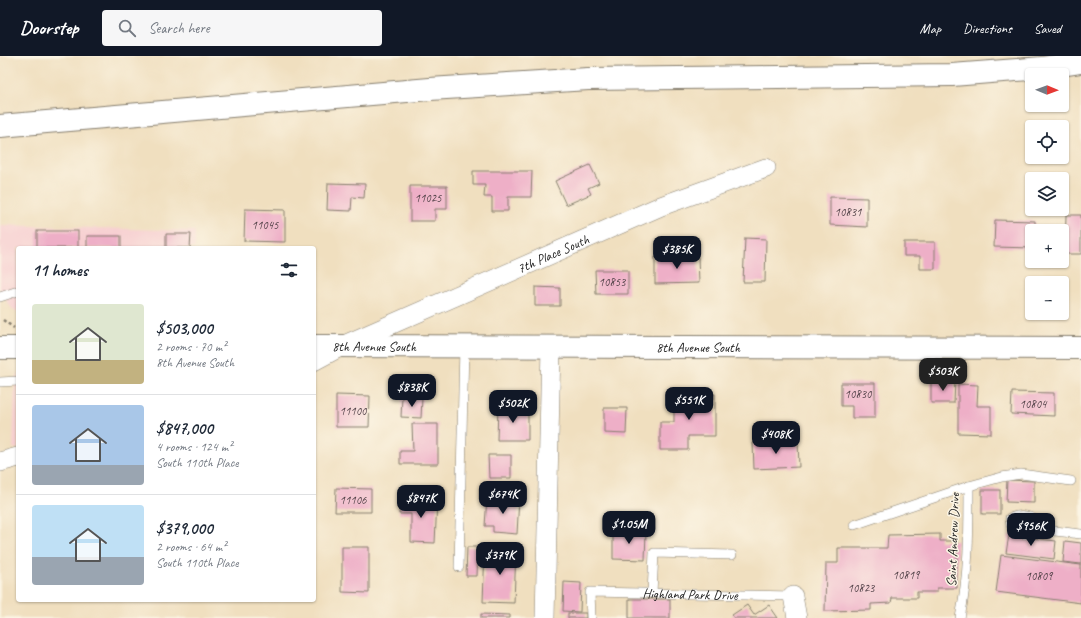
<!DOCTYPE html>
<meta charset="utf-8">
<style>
:root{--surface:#fff;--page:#f6f6f7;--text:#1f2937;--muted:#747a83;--line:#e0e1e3;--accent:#111827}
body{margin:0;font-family:Caveat,sans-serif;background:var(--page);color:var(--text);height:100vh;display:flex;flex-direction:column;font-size:15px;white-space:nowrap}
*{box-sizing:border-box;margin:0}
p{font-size:13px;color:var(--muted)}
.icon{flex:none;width:22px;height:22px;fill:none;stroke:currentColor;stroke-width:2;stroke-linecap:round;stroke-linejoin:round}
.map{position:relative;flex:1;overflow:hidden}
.drawer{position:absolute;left:16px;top:190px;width:300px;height:356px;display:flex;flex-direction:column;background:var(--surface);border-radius:4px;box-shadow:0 1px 3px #0004}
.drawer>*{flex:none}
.needle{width:26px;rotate:91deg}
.buttons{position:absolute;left:1025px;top:12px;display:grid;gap:8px}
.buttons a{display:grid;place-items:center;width:44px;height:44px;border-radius:4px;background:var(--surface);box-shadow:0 1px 3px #0004;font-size:20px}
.price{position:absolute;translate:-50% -34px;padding:0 9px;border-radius:8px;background:var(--accent);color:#fff;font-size:13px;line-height:26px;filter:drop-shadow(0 1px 2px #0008)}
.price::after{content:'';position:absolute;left:50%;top:24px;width:12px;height:9px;margin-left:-6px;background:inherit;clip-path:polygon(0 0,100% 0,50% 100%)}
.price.current{background:#222;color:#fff}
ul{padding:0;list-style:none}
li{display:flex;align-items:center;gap:12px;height:100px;padding:0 16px}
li+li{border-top:1px solid var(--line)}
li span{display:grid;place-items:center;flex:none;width:112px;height:80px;border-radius:4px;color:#555}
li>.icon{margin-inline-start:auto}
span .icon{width:48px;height:48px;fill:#fffc;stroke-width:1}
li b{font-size:17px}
h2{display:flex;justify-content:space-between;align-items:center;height:48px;padding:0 16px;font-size:17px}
header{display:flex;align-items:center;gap:24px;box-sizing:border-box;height:56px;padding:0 20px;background:var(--accent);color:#fff}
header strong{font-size:19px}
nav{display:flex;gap:22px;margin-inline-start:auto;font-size:14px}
.search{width:280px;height:36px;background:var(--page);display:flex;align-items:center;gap:10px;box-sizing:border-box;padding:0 14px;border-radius:4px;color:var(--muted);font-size:15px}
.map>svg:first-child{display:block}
.built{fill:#f7cfd1}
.building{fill:#eeafc7}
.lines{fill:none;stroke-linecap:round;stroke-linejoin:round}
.service-casing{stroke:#867e6e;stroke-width:10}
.minor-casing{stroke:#867e6e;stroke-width:20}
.tertiary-casing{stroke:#867e6e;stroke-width:24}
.motorway-casing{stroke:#867e6e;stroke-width:24}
.path{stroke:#867e6e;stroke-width:2.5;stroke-dasharray:3 3;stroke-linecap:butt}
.service{stroke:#fff;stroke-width:9}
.minor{stroke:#fff;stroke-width:19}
.tertiary{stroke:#fff;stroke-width:22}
.motorway{stroke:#fff;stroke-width:22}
.labels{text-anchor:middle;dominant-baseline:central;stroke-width:3;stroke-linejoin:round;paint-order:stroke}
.number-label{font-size:12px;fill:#504147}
.street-label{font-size:14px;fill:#1c1c1c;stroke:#fcf5e5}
</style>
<header>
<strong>Doorstep</strong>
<div class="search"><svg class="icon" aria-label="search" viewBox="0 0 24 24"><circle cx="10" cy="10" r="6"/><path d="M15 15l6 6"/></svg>Search here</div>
<nav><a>Map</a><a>Directions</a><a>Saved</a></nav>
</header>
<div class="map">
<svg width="1081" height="562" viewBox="0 0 1081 562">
<rect width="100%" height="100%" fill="#fcf5e5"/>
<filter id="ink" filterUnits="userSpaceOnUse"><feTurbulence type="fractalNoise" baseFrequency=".025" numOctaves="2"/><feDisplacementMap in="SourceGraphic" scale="8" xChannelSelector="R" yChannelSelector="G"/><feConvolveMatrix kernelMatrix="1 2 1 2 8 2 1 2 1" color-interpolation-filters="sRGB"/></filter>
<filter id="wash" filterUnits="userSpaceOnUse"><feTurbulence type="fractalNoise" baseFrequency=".012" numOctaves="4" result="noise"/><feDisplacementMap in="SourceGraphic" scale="16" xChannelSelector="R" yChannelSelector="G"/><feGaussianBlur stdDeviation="0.9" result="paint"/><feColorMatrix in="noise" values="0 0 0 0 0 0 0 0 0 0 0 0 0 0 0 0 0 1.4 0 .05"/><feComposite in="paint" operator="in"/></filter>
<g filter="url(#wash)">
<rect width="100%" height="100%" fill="#f0dfbf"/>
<g class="built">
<path d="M0,169L195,175V192H18V256L12,253L0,234Z"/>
<path d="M18,316V393L13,392L15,323Z"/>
</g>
<g id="blocks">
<g class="building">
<path d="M590,109L599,127L588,132L591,138L566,149L555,125Z"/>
<path d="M473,115H532L531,141H508V155H492V141H484L485,129H473Z"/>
<path d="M328,127L365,128L364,142L352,141L351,155L327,154Z"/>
<path d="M410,130H447V153H435V165H410Z"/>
<path d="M830,141L867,142V171L830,169Z"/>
<path d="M245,153L285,154V186L244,185Z"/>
<path d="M1066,159H1081V198H1065Z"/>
<path d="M995,164L1035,165V175H1032V192L994,191Z"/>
<rect x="37" y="175" width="41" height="17"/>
<path d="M166,178H191L190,192H166Z"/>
<rect x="87" y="180" width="34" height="12"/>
<path d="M745,182L766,183L765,226H743Z"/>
<path d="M904,186H935V213H920V200H904Z"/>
<path d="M655,201H698L699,227L655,228Z"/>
<path d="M595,214H628V238H596Z"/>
<path d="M535,231L560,232V250H535Z"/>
<path d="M931,325H955L954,347H931Z"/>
<path d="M841,327H875V362H852V350H841Z"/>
<path d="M958,328L978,329L977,350H991V378L958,377Z"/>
<path d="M1012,336L1054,337V360L1011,358Z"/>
<path d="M674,338H715V380H688V394H660V366H674Z"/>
<path d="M336,339L370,340L369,371H336Z"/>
<path d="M402,341L422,342L421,362L401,361Z"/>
<path d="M498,351L528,352V384H497Z"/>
<path d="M604,352H627L626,378L604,377Z"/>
<path d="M412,368H438V408H400V395H413Z"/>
<path d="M798,385L799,411L754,413L753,387Z"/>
<path d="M488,399H511V422H489Z"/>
<path d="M1007,424L1034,425V447L1006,446Z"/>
<path d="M336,432L371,433V456H335Z"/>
<rect x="982" y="434" width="18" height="24"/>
<path d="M487,441L519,442L517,478L493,476V470H485Z"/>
<path d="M400,443L437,444L435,487L411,486V458H399Z"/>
<path d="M613,475L646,476L645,504L613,503Z"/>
<path d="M940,478V485H957V532H937V536H917V542H892L891,547L871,548V554L825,555L826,507H838V492H887L888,479Z"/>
<path d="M1009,479L1056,485L1054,503L1006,497Z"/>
<path d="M1065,485L1081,487V508L1063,506Z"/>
<path d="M342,491H369V537L342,536Z"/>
<path d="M467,491H478L477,520H466Z"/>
<path d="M485,492L516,493L514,547L483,546Z"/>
<path d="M1001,499L1081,509V547L996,536Z"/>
<path d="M564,526L581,527L580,556L563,555Z"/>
<rect x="629" y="543" width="41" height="19"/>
<path d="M747,549L754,559L769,549L778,562H734L732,559Z"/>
<rect x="568" y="557" width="18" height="5"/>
<path d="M481,558L510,559V562H481Z"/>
</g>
</g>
</g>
<g filter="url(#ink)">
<use href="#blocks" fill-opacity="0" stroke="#867e6e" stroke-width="1"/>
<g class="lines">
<defs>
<g id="service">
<path d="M0,241L18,235"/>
<path d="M0,326L18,325"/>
<path d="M854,469L969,430L1002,421L1021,418L1071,425"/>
<path d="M1046,474C1036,463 1026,455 1010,462L1011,469L1014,476L1025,478L1037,477L1046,474L1081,478"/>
<path d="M459,511L464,290"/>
<path d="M652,537L654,497L732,499"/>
<path id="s1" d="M591,562L590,536L793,540"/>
<path d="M960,562C969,518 969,475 969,430"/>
</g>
<g id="minor">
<path id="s2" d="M314,305L342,290L661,150L766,112"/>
<path d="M0,406L18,401"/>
<path d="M793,540L797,562"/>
<path d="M545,562L551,291"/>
</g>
<g id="tertiary">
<path id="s3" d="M314,290L1081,292"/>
<path d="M0,292H18"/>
</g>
<path id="motorway" d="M0,70L430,33L588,23L952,19L1042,12L1081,6"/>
</defs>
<use href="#service" class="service-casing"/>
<use href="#minor" class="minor-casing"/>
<use href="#tertiary" class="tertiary-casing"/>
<use href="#motorway" class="motorway-casing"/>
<path class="path" d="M3,264L14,272"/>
<use href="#service" class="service"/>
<use href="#minor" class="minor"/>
<use href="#tertiary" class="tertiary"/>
<use href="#motorway" class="motorway"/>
</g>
</g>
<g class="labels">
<g class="number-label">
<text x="428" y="142">11025</text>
<text x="848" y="156">10831</text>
<text x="265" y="169">11045</text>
<text x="612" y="226">10853</text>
<text x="858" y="338">10830</text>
<text x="1033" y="348">10804</text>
<text x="353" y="355">11100</text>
<text x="353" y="444">11106</text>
<text x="906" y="519">10819</text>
<text x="1039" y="520">10809</text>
<text x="861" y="532">10823</text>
</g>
<g class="street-label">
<text stroke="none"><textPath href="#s2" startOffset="262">7th Place South</textPath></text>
<text stroke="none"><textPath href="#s3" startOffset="60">8th Avenue South</textPath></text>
<text stroke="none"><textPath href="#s3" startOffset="384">8th Avenue South</textPath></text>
<text transform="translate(953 484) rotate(-88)">Saint Andrew Drive</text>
<text stroke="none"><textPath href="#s1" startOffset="126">Highland Park Drive</textPath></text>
</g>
</g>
</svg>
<div class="buttons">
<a><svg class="needle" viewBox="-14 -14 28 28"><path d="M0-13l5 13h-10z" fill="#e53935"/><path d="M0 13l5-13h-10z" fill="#747a83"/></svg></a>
<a><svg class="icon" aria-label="locate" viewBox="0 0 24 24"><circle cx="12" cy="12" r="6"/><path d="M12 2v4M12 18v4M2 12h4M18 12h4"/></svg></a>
<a><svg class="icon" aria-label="layers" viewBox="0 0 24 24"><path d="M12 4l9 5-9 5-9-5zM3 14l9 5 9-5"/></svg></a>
<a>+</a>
<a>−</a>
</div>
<b class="price" style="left:677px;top:214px">$385K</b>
<b class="price current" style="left:943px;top:336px">$503K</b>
<b class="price" style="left:412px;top:352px">$838K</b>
<b class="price" style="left:689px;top:365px">$551K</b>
<b class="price" style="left:513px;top:368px">$502K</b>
<b class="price" style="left:776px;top:399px">$408K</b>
<b class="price" style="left:503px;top:459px">$674K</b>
<b class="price" style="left:421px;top:463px">$847K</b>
<b class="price" style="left:629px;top:489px">$1.05M</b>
<b class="price" style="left:1031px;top:491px">$956K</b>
<b class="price" style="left:500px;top:520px">$379K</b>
<section class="drawer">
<h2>11 homes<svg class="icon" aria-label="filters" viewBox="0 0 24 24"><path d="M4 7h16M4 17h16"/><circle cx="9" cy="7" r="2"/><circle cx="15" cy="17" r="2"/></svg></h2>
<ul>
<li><span style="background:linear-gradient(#dfe7d0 70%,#c2b280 0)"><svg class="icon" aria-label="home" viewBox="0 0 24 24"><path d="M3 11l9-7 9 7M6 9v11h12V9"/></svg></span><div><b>$503,000</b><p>2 rooms · 70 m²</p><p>8th Avenue South</p></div></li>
<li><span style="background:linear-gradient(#a9c7e8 75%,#9aa5b1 0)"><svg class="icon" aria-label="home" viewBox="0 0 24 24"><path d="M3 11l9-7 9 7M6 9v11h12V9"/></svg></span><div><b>$847,000</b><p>4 rooms · 124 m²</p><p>South 110th Place</p></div></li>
<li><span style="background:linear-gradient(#bfe0f5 65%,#9aa5b1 0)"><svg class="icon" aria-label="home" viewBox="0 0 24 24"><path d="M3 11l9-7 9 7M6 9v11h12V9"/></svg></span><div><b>$379,000</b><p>2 rooms · 64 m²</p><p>South 110th Place</p></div></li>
</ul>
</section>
</div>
